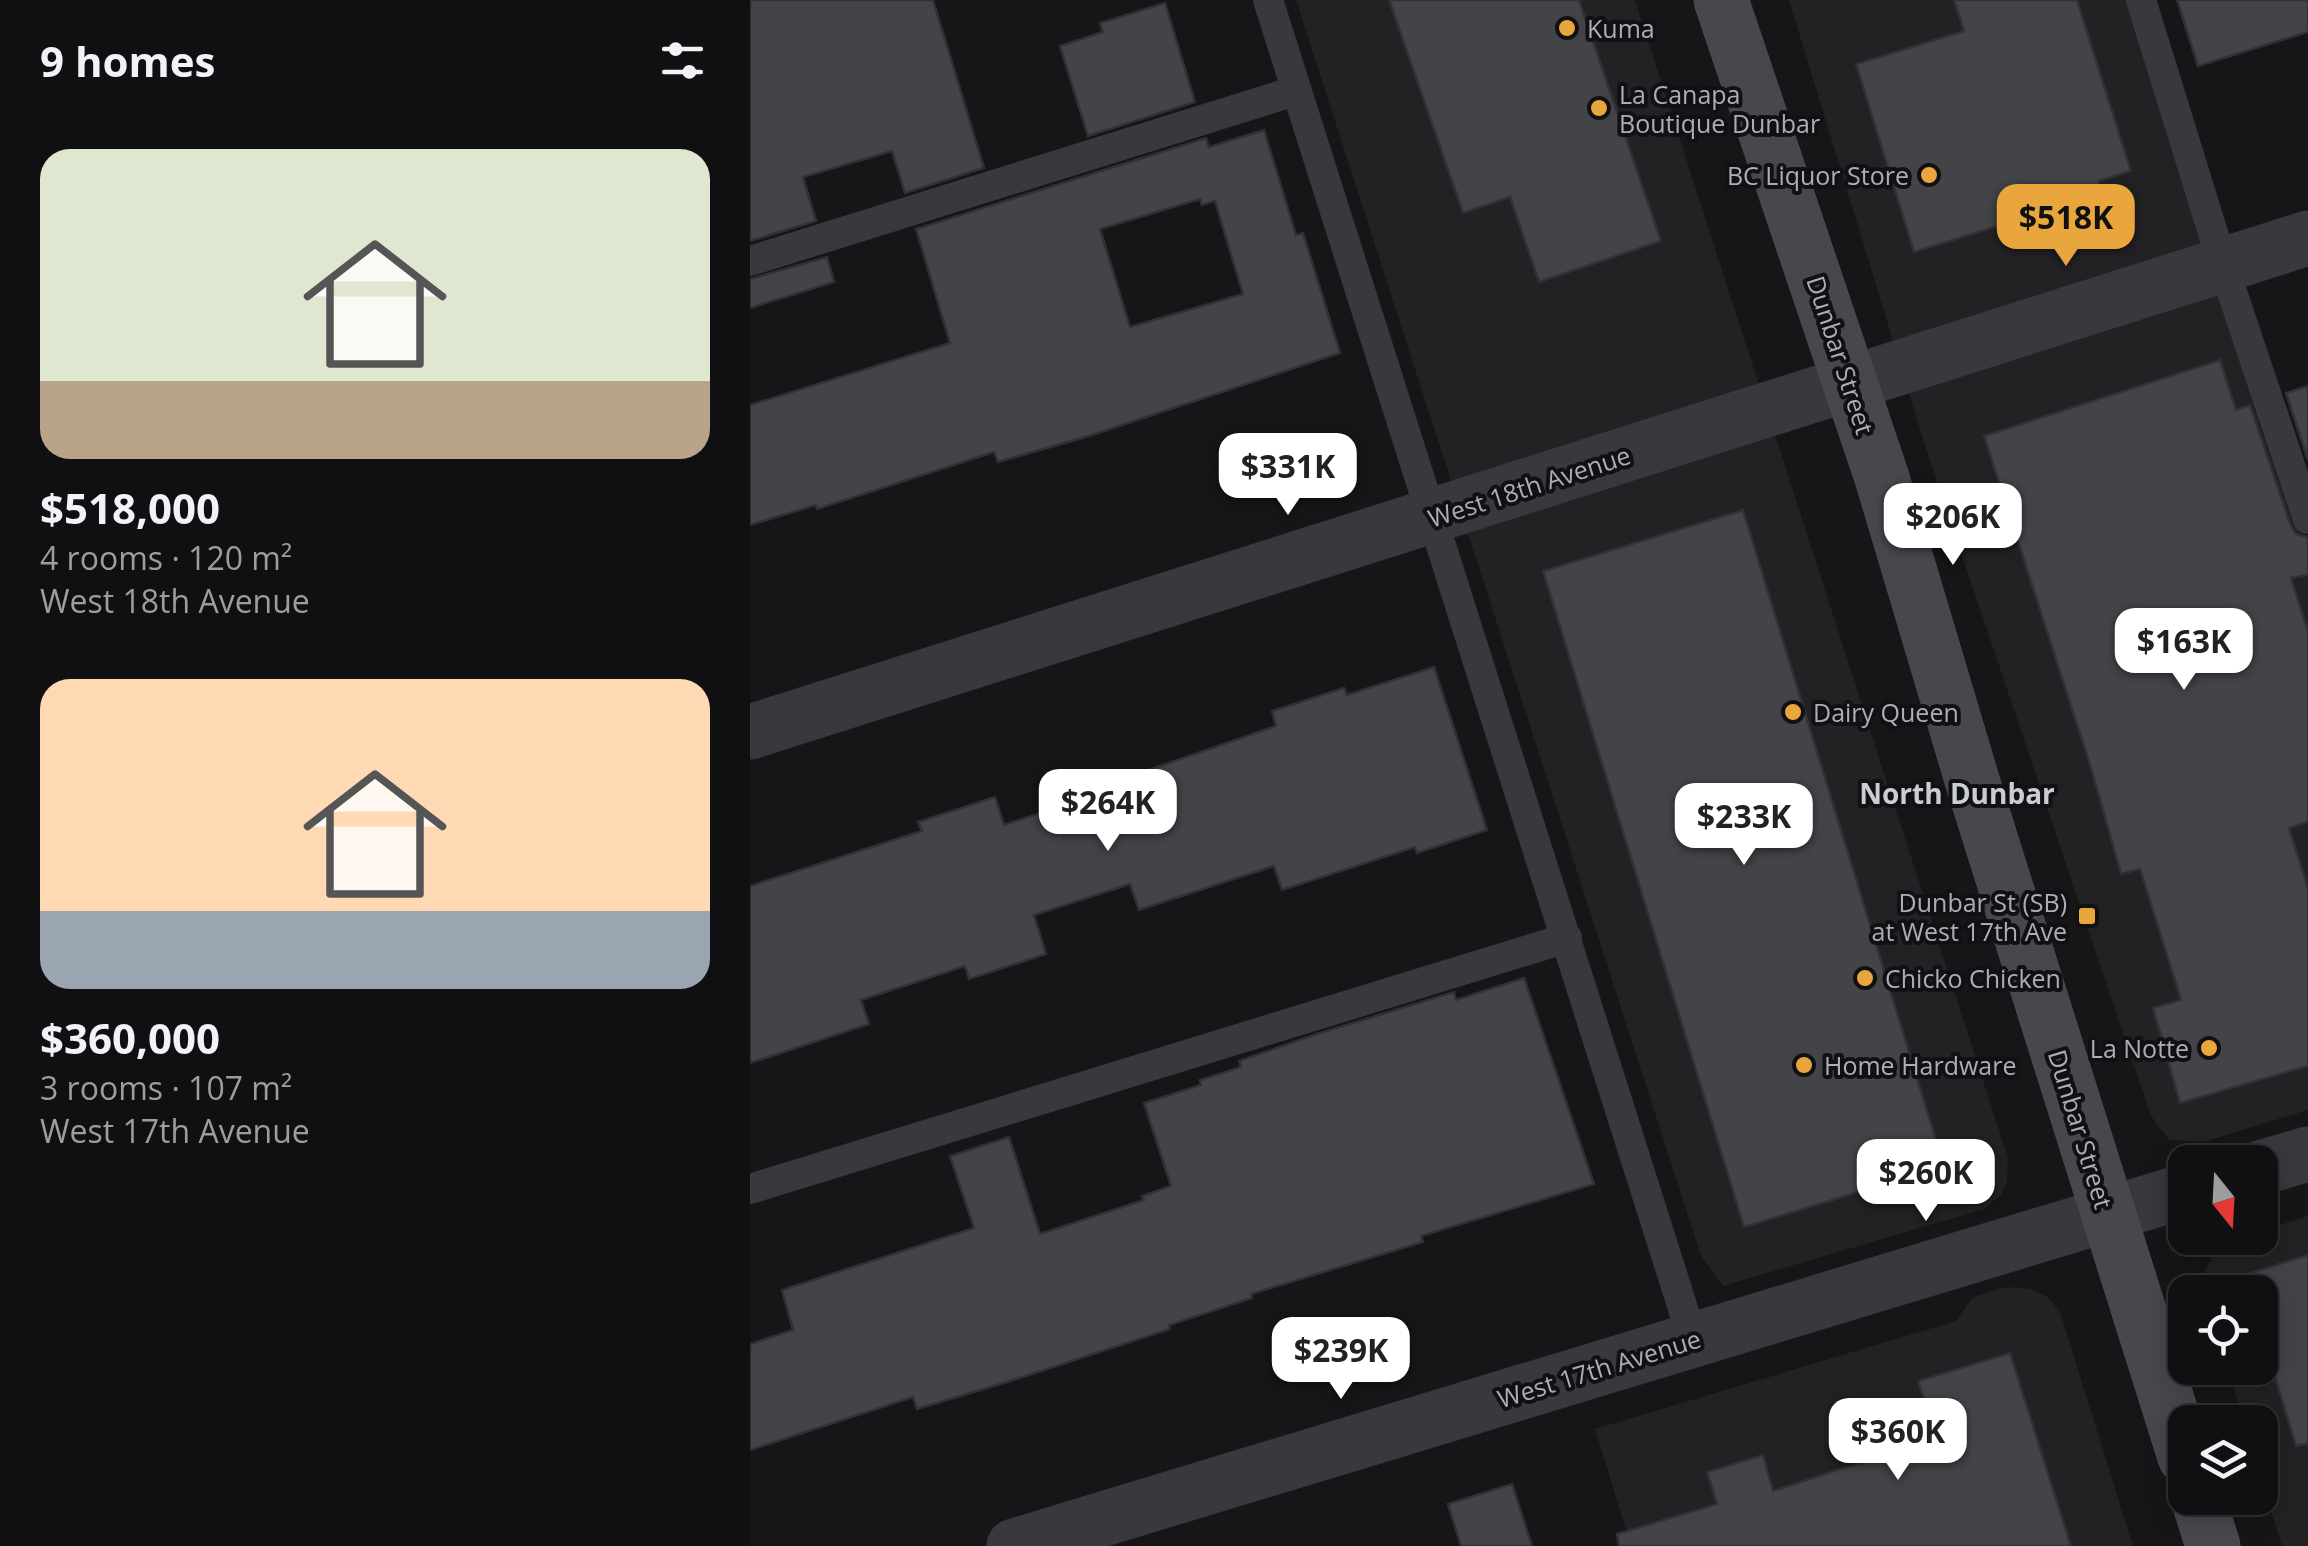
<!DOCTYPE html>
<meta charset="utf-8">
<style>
:root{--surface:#101012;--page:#19191b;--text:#f1f3f6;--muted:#9c9d9f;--line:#303032;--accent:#e9a63d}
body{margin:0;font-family:"Open Sans",sans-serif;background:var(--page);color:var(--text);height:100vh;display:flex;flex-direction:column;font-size:38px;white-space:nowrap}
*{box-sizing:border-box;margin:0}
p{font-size:32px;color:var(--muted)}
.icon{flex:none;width:55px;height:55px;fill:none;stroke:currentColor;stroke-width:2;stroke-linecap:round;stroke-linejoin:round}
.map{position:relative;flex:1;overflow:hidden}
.sheet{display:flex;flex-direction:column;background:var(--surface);width:750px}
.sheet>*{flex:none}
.needle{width:65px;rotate:162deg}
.buttons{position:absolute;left:1418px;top:1145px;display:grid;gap:20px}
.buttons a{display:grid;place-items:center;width:110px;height:110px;border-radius:20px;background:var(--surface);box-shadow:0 5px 25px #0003,0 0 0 2px var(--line);font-size:50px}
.price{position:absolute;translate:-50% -85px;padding:0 22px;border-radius:20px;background:#fff;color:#222;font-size:32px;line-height:65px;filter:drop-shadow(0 2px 5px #0008)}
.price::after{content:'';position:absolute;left:50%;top:60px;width:30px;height:22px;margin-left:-15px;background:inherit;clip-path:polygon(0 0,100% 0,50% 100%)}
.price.current{background:var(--accent);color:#111}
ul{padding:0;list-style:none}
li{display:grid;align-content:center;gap:20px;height:530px;padding:0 40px}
li span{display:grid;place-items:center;height:310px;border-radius:30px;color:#555}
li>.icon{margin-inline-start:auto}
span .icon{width:180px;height:180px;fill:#fffc;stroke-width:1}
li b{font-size:42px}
h2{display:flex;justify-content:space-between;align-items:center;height:120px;padding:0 40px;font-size:42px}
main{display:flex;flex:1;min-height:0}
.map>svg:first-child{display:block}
.built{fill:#222225}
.building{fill:#434448;stroke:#303134;stroke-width:2.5;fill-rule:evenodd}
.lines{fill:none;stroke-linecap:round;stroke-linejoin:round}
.lane{stroke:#38393d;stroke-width:30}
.street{stroke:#38393d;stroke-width:55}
.secondary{stroke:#46484d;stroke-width:55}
.poi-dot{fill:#e9a63d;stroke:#111113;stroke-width:4}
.labels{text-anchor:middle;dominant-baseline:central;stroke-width:8;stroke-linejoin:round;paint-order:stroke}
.poi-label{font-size:25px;fill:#a9aeb7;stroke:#111113;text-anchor:start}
.street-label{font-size:25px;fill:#a9aeb7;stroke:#111113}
.neighbourhood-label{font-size:28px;font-weight:bold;fill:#cacdd4;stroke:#111113}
</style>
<main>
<section class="sheet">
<h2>9 homes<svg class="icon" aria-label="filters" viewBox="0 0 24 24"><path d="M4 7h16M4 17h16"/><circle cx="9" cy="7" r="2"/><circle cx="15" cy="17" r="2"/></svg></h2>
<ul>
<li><span style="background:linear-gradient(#dfe7d0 75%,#b9a48a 0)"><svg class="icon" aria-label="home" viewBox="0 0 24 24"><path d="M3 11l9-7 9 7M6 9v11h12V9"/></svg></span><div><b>$518,000</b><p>4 rooms · 120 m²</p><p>West 18th Avenue</p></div></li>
<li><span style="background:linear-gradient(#ffd9b3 75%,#9aa5b1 0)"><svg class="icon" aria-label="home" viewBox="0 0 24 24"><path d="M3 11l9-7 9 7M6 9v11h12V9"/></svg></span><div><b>$360,000</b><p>3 rooms · 107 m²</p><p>West 17th Avenue</p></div></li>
</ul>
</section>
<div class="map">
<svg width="1558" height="1546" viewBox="0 0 1558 1546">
<rect width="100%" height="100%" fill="#161618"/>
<g class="built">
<path d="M546,0H885L1258,1158L1257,1180L1251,1195L1234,1209L973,1286L951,1256Z"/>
<path d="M1039,0H1379L1558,557V1110L1453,1142L1419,1140L1401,1116L1176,449Z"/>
<path d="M1558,1216V1546H1532L1510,1474V1422H1494L1478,1368H1510V1292H1455L1456,1268L1465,1252L1485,1238H1510V1231Z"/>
<path d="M1256,1287L1281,1289L1299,1298L1310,1312L1383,1546H881L845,1429L1206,1321L1223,1297Z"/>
</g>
<g class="building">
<path d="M0,0H183L234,168L155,193L142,151L53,177L66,221L0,241Z"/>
<path d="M639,0H829L911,241L789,282L760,197L713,213Z"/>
<path d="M1204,0H1327L1381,171L1349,181L1353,194L1164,252L1106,64L1214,31Z"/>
<path d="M1427,0H1558V32L1448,66Z"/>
<path d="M415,3L445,102L338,136L310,46L353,32L350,23Z"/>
<path d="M514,130L546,235L553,233L590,353L339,436L248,462L244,452L67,509L66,505L0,525V405L200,343L166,229L456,138L459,147ZM450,199L452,205L465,201L493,294L380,327L350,229Z"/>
<path d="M77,257L84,282L0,308V279Z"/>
<path d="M1470,360L1486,410L1500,405L1541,526L1546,534L1558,537V575L1541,578L1558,631V822L1539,828L1558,888V1066L1430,1103L1403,1008L1431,1000L1390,869L1371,874L1341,768L1234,436Z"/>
<path d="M1558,386V460L1536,393Z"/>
<path d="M993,510L1194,1166L994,1227L793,571Z"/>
<path d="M684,667L737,830L667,853L665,847L532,890L524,866L389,910L380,884L284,915L296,954L219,979L215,966L111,1000L119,1024L0,1063V886L172,831L168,822L245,797L254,825L351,793L349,787L526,726L522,711L594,688L597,695Z"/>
<path d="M774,978L844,1184L671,1236L673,1242L501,1294L502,1298L419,1325L420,1329L257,1382L167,1409L163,1397L0,1450V1344L43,1330L32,1290L224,1228L200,1156L259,1137L290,1234L394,1200L392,1196L421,1186L394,1103L451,1085L450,1080L491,1067L489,1061L567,1034L704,992L706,1000Z"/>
<path d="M1558,1255V1444L1546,1446L1510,1328V1292H1499L1494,1275Z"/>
<path d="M1260,1353L1321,1546H869L867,1534L967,1504L957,1472L1013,1455L1023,1491L1112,1462L1106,1441L1180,1418L1168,1381Z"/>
<path d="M762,1484L782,1546H711L698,1504Z"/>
</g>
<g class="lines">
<g class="lane">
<path d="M518,0L943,1340"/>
<path d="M1391,0L1473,265L1558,519"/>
<path d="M0,261L545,91"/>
<path d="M0,1189L817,938"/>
</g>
<g class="street">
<path d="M0,732L1558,238"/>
<path d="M1510,1168L1558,1154"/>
<path d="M264,1546L1435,1191"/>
</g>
<g class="secondary">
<path d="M971,0L1132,478L1222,780L1435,1457"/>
<path d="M1448,1498L1463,1546"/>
</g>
</g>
<g class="poi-dot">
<circle cx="817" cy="28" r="10"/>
<circle cx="849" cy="108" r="10"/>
<circle cx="1179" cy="175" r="10"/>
<circle cx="1043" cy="712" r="10"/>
<rect x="1327" y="906" width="20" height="20" rx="5"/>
<circle cx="1115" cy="978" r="10"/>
<circle cx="1459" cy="1048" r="10"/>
<circle cx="1054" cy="1065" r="10"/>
</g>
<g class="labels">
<g class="poi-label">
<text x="837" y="28">Kuma</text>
<text x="869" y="94">La Canapa<tspan x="869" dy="29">Boutique Dunbar</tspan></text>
<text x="1159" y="175" text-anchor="end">BC Liquor Store</text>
<text x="1063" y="712">Dairy Queen</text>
<text x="1317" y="902" text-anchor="end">Dunbar St (SB)<tspan x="1317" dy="29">at West 17th Ave</tspan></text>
<text x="1135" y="978">Chicko Chicken</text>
<text x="1439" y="1048" text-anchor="end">La Notte</text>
<text x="1074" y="1065">Home Hardware</text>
</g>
<g class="street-label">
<text transform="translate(1091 355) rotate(72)">Dunbar Street</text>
<text transform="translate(779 486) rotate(-18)">West 18th Avenue</text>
<text transform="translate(1331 1129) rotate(73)">Dunbar Street</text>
<text transform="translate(849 1368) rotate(-17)">West 17th Avenue</text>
</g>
<g class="neighbourhood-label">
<text x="1207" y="793">North Dunbar</text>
</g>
</g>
</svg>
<div class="buttons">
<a><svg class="needle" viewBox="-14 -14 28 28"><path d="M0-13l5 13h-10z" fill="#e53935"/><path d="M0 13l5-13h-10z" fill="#9c9d9f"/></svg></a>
<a><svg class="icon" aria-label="locate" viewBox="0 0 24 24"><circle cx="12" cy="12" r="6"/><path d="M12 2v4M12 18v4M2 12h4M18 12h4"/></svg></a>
<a><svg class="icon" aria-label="layers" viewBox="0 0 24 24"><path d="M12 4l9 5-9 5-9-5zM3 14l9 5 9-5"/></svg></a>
</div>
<b class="price current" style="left:1316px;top:269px">$518K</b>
<b class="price" style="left:538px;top:518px">$331K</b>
<b class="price" style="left:1203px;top:568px">$206K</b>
<b class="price" style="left:1434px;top:693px">$163K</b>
<b class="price" style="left:358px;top:854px">$264K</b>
<b class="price" style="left:994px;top:868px">$233K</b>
<b class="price" style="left:1176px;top:1224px">$260K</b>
<b class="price" style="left:591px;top:1402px">$239K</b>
<b class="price" style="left:1148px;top:1483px">$360K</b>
</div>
</main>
